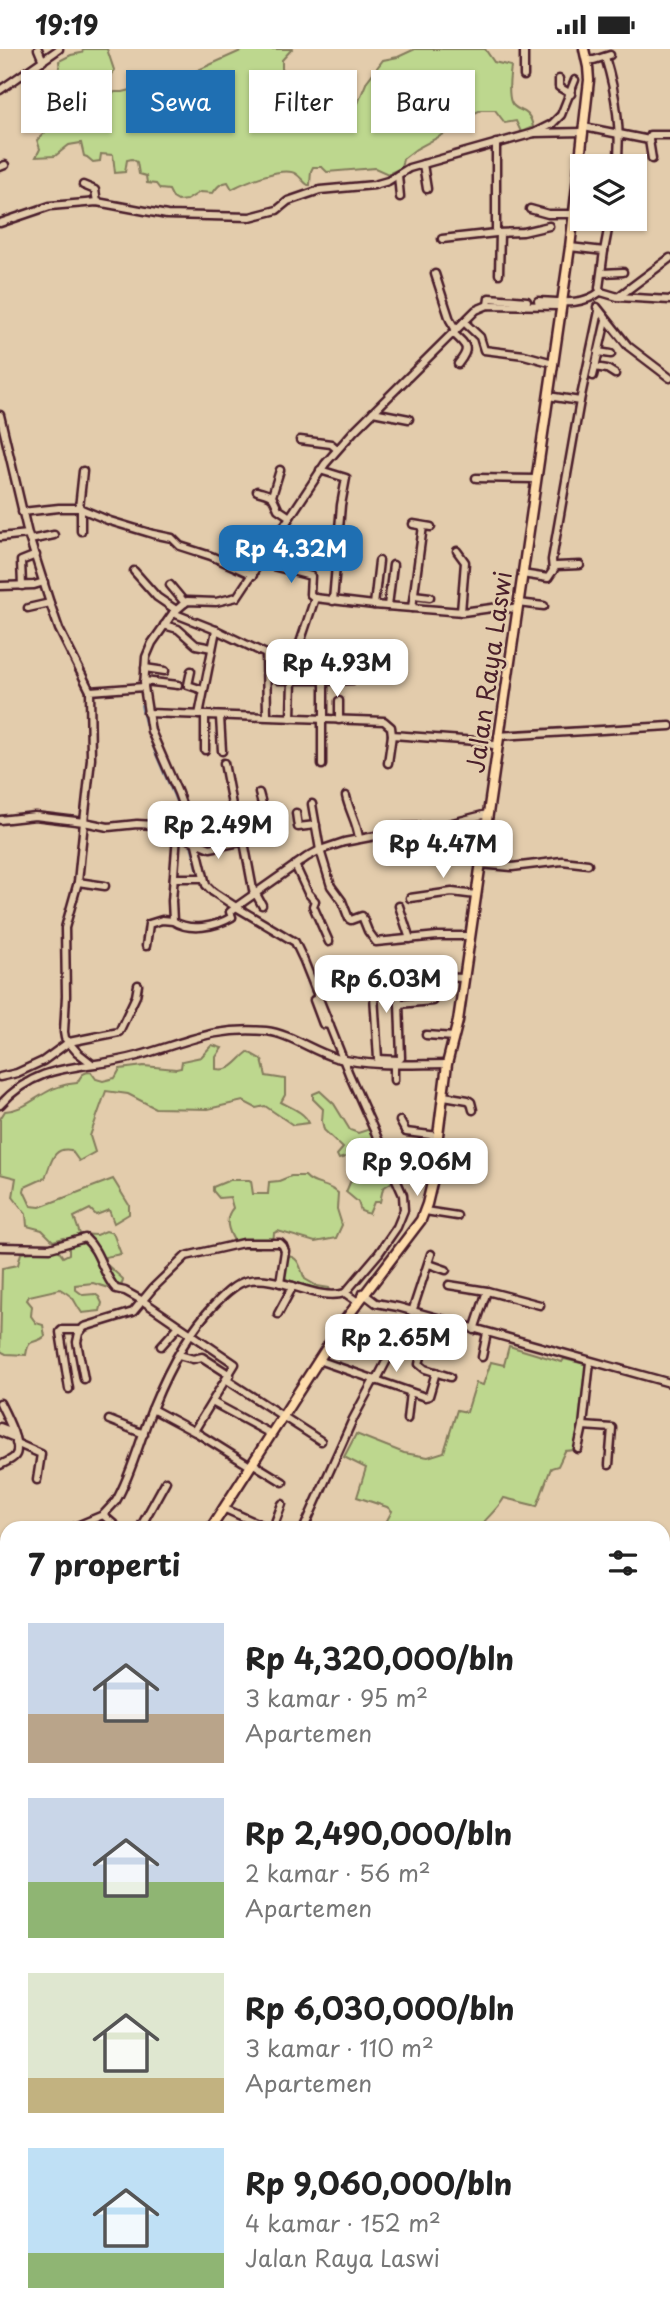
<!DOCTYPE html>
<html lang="id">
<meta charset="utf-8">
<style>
:root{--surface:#fff;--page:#f2f2f2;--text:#222;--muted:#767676;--accent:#1f6fb2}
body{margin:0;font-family:"Playpen Sans",sans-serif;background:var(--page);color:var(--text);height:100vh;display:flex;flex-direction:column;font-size:26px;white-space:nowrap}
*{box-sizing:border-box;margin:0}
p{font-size:23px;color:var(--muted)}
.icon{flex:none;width:38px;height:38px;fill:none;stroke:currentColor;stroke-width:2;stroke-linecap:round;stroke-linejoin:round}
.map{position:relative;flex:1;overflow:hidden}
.side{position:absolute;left:0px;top:1472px;width:670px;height:800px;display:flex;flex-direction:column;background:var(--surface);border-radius:21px 21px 0 0;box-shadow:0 2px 5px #0004}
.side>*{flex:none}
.guide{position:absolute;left:21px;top:21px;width:628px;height:63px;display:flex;gap:14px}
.buttons{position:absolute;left:570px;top:105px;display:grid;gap:14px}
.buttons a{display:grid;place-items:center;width:77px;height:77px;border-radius:0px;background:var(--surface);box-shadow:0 2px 5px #0004;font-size:35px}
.price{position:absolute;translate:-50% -60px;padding:0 16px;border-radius:14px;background:#fff;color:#222;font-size:23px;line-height:46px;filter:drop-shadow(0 2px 4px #0008)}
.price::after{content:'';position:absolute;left:50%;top:42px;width:21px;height:16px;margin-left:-10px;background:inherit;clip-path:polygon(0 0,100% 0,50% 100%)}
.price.active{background:var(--accent);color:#fff}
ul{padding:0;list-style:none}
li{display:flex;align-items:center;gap:21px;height:175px;padding:0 28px}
li span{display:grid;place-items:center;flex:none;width:196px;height:140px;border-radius:0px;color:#555}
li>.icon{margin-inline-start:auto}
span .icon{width:84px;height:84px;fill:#fffc;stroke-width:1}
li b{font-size:30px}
h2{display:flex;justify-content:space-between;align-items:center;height:84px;padding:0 28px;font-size:30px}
.pill{padding:0 24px;border-radius:0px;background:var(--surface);box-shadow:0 2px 5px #0004;font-size:24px;line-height:63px}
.pill.active{background:var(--accent);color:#fff}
.status{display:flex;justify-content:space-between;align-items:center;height:49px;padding:0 35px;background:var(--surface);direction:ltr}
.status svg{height:19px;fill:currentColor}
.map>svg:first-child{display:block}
.green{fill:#bdd78e;stroke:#847b5c;stroke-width:2;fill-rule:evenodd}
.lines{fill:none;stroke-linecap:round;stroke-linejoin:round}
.stream{stroke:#788da6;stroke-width:2}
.minor-casing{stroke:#4a1f2b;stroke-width:11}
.major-casing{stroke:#4a1f2b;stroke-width:13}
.minor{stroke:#e3ccac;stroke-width:6}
.major{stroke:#fddcac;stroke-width:8}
.labels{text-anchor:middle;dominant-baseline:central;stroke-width:5;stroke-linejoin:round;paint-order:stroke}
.street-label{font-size:24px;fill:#4a1f2b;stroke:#e3ccac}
</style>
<div class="status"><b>19:19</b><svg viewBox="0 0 49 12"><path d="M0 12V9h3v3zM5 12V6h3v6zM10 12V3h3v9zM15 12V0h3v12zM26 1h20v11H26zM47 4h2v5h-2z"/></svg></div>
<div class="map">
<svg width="670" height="2270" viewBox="0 0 670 2270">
<rect width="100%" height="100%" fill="#e3ccac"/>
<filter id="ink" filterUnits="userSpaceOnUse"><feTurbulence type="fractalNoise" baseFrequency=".0143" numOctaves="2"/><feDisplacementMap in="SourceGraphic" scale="14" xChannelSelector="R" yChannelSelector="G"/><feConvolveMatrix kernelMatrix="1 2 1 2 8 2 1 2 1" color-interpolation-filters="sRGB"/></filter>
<g filter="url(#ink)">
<g class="green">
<path d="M84,0H107L114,21L111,28V37C101,41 89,45 78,42L74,31L69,28L66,22L60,23L59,12L71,6L81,4Z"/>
<path d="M245,0H292L282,11V20L295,33L294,45L301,49V54L307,60L321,56L347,60L358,54L367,32L383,11L398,8L415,0H485L494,13L511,17C510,28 507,42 511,53C516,65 529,56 533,78L521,83L516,72L505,74L495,61H481L455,73L446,84L416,100L403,110L401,119L388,125L375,119L327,123L322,118H313L311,122L310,136H308C303,133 301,128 296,125C284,116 243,134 232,140L228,133C220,134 217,138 213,144L200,143L187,151L178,152L173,149L169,141L160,140L156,135L147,134L146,127L139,125L137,113L132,110L127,111L125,123L115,124L113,106L101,105L100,112L93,113L87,108L84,107L81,94L69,96L55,107L36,108L40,100L37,91L52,77L69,70L88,54L100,52L115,43H123L185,27ZM438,31L448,32C464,70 422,57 401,59L402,48Z"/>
<path d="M212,996L222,999L216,1008V1020C233,1023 237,1011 248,1003L262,1011L266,1027L285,1030V1046L281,1053C292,1059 304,1063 309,1074L293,1076L265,1057L256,1059L243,1052L208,1060L155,1059L128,1045L106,1042L90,1087L95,1103L79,1112L71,1101C52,1097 51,1116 45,1129L25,1138L24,1142L31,1157L40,1158L113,1130L129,1156V1165L114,1174L109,1161L96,1166L90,1160L74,1168L80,1185L96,1186L106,1182L113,1184L121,1205L105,1208V1214L123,1230L122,1235L112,1240L93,1234L75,1236V1240L83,1246L95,1245L99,1248L102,1254L100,1262L82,1264C71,1249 78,1251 60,1240L29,1247L27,1251L32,1257L31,1267L36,1274L43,1276L45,1287C35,1297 29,1286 26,1306L6,1305L0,1302L2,1219L18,1216L21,1204L58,1201L63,1208L69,1205V1200L64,1189L53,1192L42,1181L27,1177L26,1165L13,1148L16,1129L0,1125V1070L5,1062C22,1061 31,1052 45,1044C54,1038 66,1035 77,1034C81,1027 82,1023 91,1023L96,1030L103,1032L115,1029L120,1020L144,1017L176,1020L181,1019L182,1012L201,1008Z"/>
<path d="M320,1042L334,1055L350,1081L358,1084L370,1080L373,1090L367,1093V1099L372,1108L381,1105L392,1126V1133L383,1139L380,1153H374L369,1165L361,1162L358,1153L346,1143L351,1131L355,1129L357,1117L363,1113L362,1108L354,1105L339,1110L337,1106L343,1099L324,1081L322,1072L323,1060L313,1050V1045Z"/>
<path d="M291,1127H305C315,1138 325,1133 338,1144L337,1160L342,1176L336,1189L315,1193L278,1182L274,1184L273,1194H262L259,1199H240C230,1188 222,1171 233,1159L230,1148L219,1149L213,1142V1138L230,1131H249L251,1132L253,1145H268L269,1133L279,1132Z"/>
<path d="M286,1207C300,1207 300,1220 305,1230L317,1237L329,1239L332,1244L288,1231L282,1227Z"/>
<path d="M509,1297L562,1313L564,1310L589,1316L583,1374L575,1401L565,1402L558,1417L551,1419L537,1457L504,1449C498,1460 487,1468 479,1479H383L392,1462L387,1458L357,1448L366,1419L344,1408L356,1385L404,1404L428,1408L444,1403L457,1361L467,1363L476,1334L483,1336L491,1313L504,1316Z"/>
</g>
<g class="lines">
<g class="stream">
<path d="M141,656C148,701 176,742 188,787"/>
<path d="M190,792L199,827"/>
<path d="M201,833L209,845L230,859"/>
<path d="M234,862L261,877"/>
<path d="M663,1584L670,1572"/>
<path d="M0,2047H7"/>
</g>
<defs>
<g id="minor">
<path d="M38,0L43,12"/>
<path d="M605,8C616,44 622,79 617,117"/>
<path d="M587,11H594L610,6"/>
<path d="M524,27V0"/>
<path d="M559,30V38L571,45"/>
<path d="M0,41L59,0"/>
<path d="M584,78L649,91L650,86H670"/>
<path d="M534,84L552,75L561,66L575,31"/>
<path d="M649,91L652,110"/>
<path d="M496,94V184L523,183L549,177"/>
<path d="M423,115L427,140"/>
<path d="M0,118L5,116"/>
<path d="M398,126L400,148"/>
<path d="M83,136L95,141L97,153"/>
<path d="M530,160L548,165H574"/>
<path d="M0,174L50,157L97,153L167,166L250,168L277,161L288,152L320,141L374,136L388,132L409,119L534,84L584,83"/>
<path d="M442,190L496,184"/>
<path d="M570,198L604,202L599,239L601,243L618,248L670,251"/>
<path d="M604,202L610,170"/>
<path d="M602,224L623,223"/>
<path d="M435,225L450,271L456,281"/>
<path d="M499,225L500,184"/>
<path d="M618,248L670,209"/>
<path d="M538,252C560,253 582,257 600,243"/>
<path d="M488,256L489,249L527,252"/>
<path d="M597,258L628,297L670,329"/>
<path d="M464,273L480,288L484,301L524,306L553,314"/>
<path d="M453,284C467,297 471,299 458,315"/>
<path d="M598,303L611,305"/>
<path d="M595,318L607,320L615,325"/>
<path d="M593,327L606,271"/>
<path d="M548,347L580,352"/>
<path d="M373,363L409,370"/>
<path d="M0,366L28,485L50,554L59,580L90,642"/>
<path d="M300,391L331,395L337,400"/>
<path d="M320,421L346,429L341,456L333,552"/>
<path d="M476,429L536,430"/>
<path d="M257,442C273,447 272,445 278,460L290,468"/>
<path d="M272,447L280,421"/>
<path d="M79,459L83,422"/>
<path d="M22,463L59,459H79L110,472L153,485L172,489L180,497L211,507L253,526"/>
<path d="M413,475L431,478"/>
<path d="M81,482V460"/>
<path d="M0,488L28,485"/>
<path d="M30,491L54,486"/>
<path d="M457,502L465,513L461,563"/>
<path d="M261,514L311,527L310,545L315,549L374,556L463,563L499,558L517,560"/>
<path d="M134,522L157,548L176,561"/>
<path d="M553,522L552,511L580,352L599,262"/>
<path d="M522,525L548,529L556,517L580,516"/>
<path d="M170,536L185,554"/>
<path d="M0,537L34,536L44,533"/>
<path d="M22,537L21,512L36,506"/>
<path d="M414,546L430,548"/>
<path d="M518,554L544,557"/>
<path d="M374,556L379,512"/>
<path d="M388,557L393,516"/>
<path d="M28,559L50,554"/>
<path d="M412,559L423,477"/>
<path d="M173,564L216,581L266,605L267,667"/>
<path d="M164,576L178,580L196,596L212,599"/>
<path d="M266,605L279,607L296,606L315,549"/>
<path d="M315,612L314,630L319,631"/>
<path d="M145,619L165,622"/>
<path d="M191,622L188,636L203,641"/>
<path d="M279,631H315"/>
<path d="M144,632L178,636"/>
<path d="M339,652V671"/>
<path d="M147,664L384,672L391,678L392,686L477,692L497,697"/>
<path d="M199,666L216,581"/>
<path d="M220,668L222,702"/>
<path d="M291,669L292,631"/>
<path d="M322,670V716"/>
<path d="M324,670V632L353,631"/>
<path d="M498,687L670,677"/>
<path d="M205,701V667"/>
<path d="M224,714L239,793"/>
<path d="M388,714L392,686"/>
<path d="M346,747C349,762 358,775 359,790"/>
<path d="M312,755L320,801L331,837L342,852L349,870L351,871L362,867L368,882L376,893L438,887H470"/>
<path d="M296,764L298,778L316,776"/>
<path d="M0,771L35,767L84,773L91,710L90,642L144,638"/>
<path d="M177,786L172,852L173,872C190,883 215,878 232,868L230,863L236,858L307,808L320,801L344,793L386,785L404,778L441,777L487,765"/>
<path d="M243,793L245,798L254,846"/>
<path d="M480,815L512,818L562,812L588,815"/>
<path d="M295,816L308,844L315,852L313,857L329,893"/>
<path d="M174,829H204"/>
<path d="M78,833L105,837"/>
<path d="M256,845L262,856"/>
<path d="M410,849L452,843L476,846"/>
<path d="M399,857L410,890"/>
<path d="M146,897L149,875L162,871L173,872"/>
<path d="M373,930L378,1010L399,1011L401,1009L398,926"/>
<path d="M369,931L363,913L345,916L344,920L349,937L398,926L463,929"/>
<path d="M314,951L323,975L330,976"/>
<path d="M399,955L432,952L434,928"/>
<path d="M426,986L454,988"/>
<path d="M91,1014L77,1003L65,989L64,983L66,947L65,879L78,833L84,773L108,778L137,775L154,776L210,799L266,788V770L259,744"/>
<path d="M394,1016V1031"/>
<path d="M0,1028L17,1024L43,1012L69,993L119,983L136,947L138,936"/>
<path d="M444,1047L468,1051L471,1053L473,1061"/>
<path d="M0,1056C41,1010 85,1022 137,1007C185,994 214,977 266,982C291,985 312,1002 336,1009C372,1018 410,1015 447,1015"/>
<path d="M400,1072L406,1083L438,1087"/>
<path d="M436,1103L458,1108"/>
<path d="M421,1124L433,1126"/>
<path d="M425,1162L457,1167"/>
<path d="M0,1198L50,1199L85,1189C101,1203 102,1225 116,1240L125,1242L143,1252L235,1315L194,1382L250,1417"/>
<path d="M429,1215L446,1221"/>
<path d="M449,1236L487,1242"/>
<path d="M345,1244L358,1253"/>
<path d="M363,1244L376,1254L398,1258L670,1334"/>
<path d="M412,1263L431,1205"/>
<path d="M278,1265L293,1237"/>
<path d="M432,1268L419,1315L425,1320L450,1328"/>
<path d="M474,1281L487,1242L540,1256"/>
<path d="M161,1297L178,1278"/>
<path d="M179,1306L193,1310L202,1308L230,1326"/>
<path d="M482,1308L487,1284"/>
<path d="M318,1311L425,1348L429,1347L436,1323"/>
<path d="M590,1313L583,1377L612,1379L609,1416"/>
<path d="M84,1330L77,1293L79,1284L84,1278L133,1263L153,1239L186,1207L243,1194H280L283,1197L285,1202L280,1234"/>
<path d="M227,1331L321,1392"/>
<path d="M376,1332L388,1309"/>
<path d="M69,1340L60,1283L62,1281H81"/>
<path d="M212,1353L271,1385"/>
<path d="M0,1354C5,1364 23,1398 15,1407C12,1411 4,1414 0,1416"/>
<path d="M152,1360L195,1383"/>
<path d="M407,1370L410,1343"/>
<path d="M109,1371L144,1385"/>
<path d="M0,1378L13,1383"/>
<path d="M0,1383L15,1389"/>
<path d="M16,1394L41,1405L37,1431"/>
<path d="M578,1400L583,1377"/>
<path d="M252,1414L283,1433"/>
<path d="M223,1459L268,1479"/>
<path d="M103,1466L118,1479"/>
<path d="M72,1479L103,1466L116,1452C133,1422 140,1389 153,1358C168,1321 188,1282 216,1254C224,1246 235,1235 246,1232C279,1224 315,1253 345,1244L379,1204L397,1178L404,1161L403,1146L349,1025L304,912L295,893L236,858L213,843L206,836L196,795L178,744L151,682L144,638L146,608L152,594L173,564L187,552L216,553L237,548L325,415L354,382L476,261L488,256L561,257"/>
<path d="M140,1479L166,1432"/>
<path d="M273,1479L282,1455"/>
<path d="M304,1479L353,1370L374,1331"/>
<path d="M0,1600L7,1585"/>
<path d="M0,1662L7,1664"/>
<path d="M663,1729L670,1721"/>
<path d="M663,1755L670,1756"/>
<path d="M0,1915L7,1916"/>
<path d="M0,2086L7,2071"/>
<path d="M0,2092L1,2090"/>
</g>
<g id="major">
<path d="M211,1479L342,1275L421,1171L427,1155L432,1134L447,1015L458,972L570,198L589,31L588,18L584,0"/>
<path d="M0,1812L7,1801"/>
</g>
</defs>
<use href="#minor" class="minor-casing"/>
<use href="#major" class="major-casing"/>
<use href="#minor" class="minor"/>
<use href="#major" class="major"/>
</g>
</g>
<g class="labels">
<g class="street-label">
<text transform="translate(488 623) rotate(-82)">Jalan Raya Laswi</text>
</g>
</g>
</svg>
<div class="buttons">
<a><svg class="icon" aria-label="layers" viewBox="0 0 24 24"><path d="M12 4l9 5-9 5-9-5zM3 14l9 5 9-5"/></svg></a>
</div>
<b class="price active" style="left:291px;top:536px">Rp 4.32M</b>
<b class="price" style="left:337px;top:650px">Rp 4.93M</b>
<b class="price" style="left:218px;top:812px">Rp 2.49M</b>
<b class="price" style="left:443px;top:831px">Rp 4.47M</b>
<b class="price" style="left:386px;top:966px">Rp 6.03M</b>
<b class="price" style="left:417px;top:1149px">Rp 9.06M</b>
<b class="price" style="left:396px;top:1325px">Rp 2.65M</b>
<div class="guide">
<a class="pill">Beli</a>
<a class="pill active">Sewa</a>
<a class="pill">Filter</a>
<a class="pill">Baru</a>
</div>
<section class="side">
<h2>7 properti<svg class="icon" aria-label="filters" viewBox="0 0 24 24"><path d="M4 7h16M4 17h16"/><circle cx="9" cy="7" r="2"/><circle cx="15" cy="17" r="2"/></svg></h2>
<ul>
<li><span style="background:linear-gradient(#c9d6e8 65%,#b9a48a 0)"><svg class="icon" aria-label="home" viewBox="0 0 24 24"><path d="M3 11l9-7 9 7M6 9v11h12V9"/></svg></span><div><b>Rp 4,320,000/bln</b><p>3 kamar · 95 m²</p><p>Apartemen</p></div></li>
<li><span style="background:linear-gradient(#c9d6e8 60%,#8fb573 0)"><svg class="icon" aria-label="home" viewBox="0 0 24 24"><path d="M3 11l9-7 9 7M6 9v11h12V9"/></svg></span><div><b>Rp 2,490,000/bln</b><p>2 kamar · 56 m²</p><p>Apartemen</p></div></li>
<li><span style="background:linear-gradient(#dfe7d0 75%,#c2b280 0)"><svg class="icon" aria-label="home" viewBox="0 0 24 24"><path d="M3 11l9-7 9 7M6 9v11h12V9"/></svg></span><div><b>Rp 6,030,000/bln</b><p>3 kamar · 110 m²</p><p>Apartemen</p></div></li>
<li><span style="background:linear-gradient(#bfe0f5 75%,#8fb573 0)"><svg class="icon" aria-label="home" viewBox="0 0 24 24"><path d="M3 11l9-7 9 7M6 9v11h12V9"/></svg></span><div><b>Rp 9,060,000/bln</b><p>4 kamar · 152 m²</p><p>Jalan Raya Laswi</p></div></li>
</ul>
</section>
</div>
